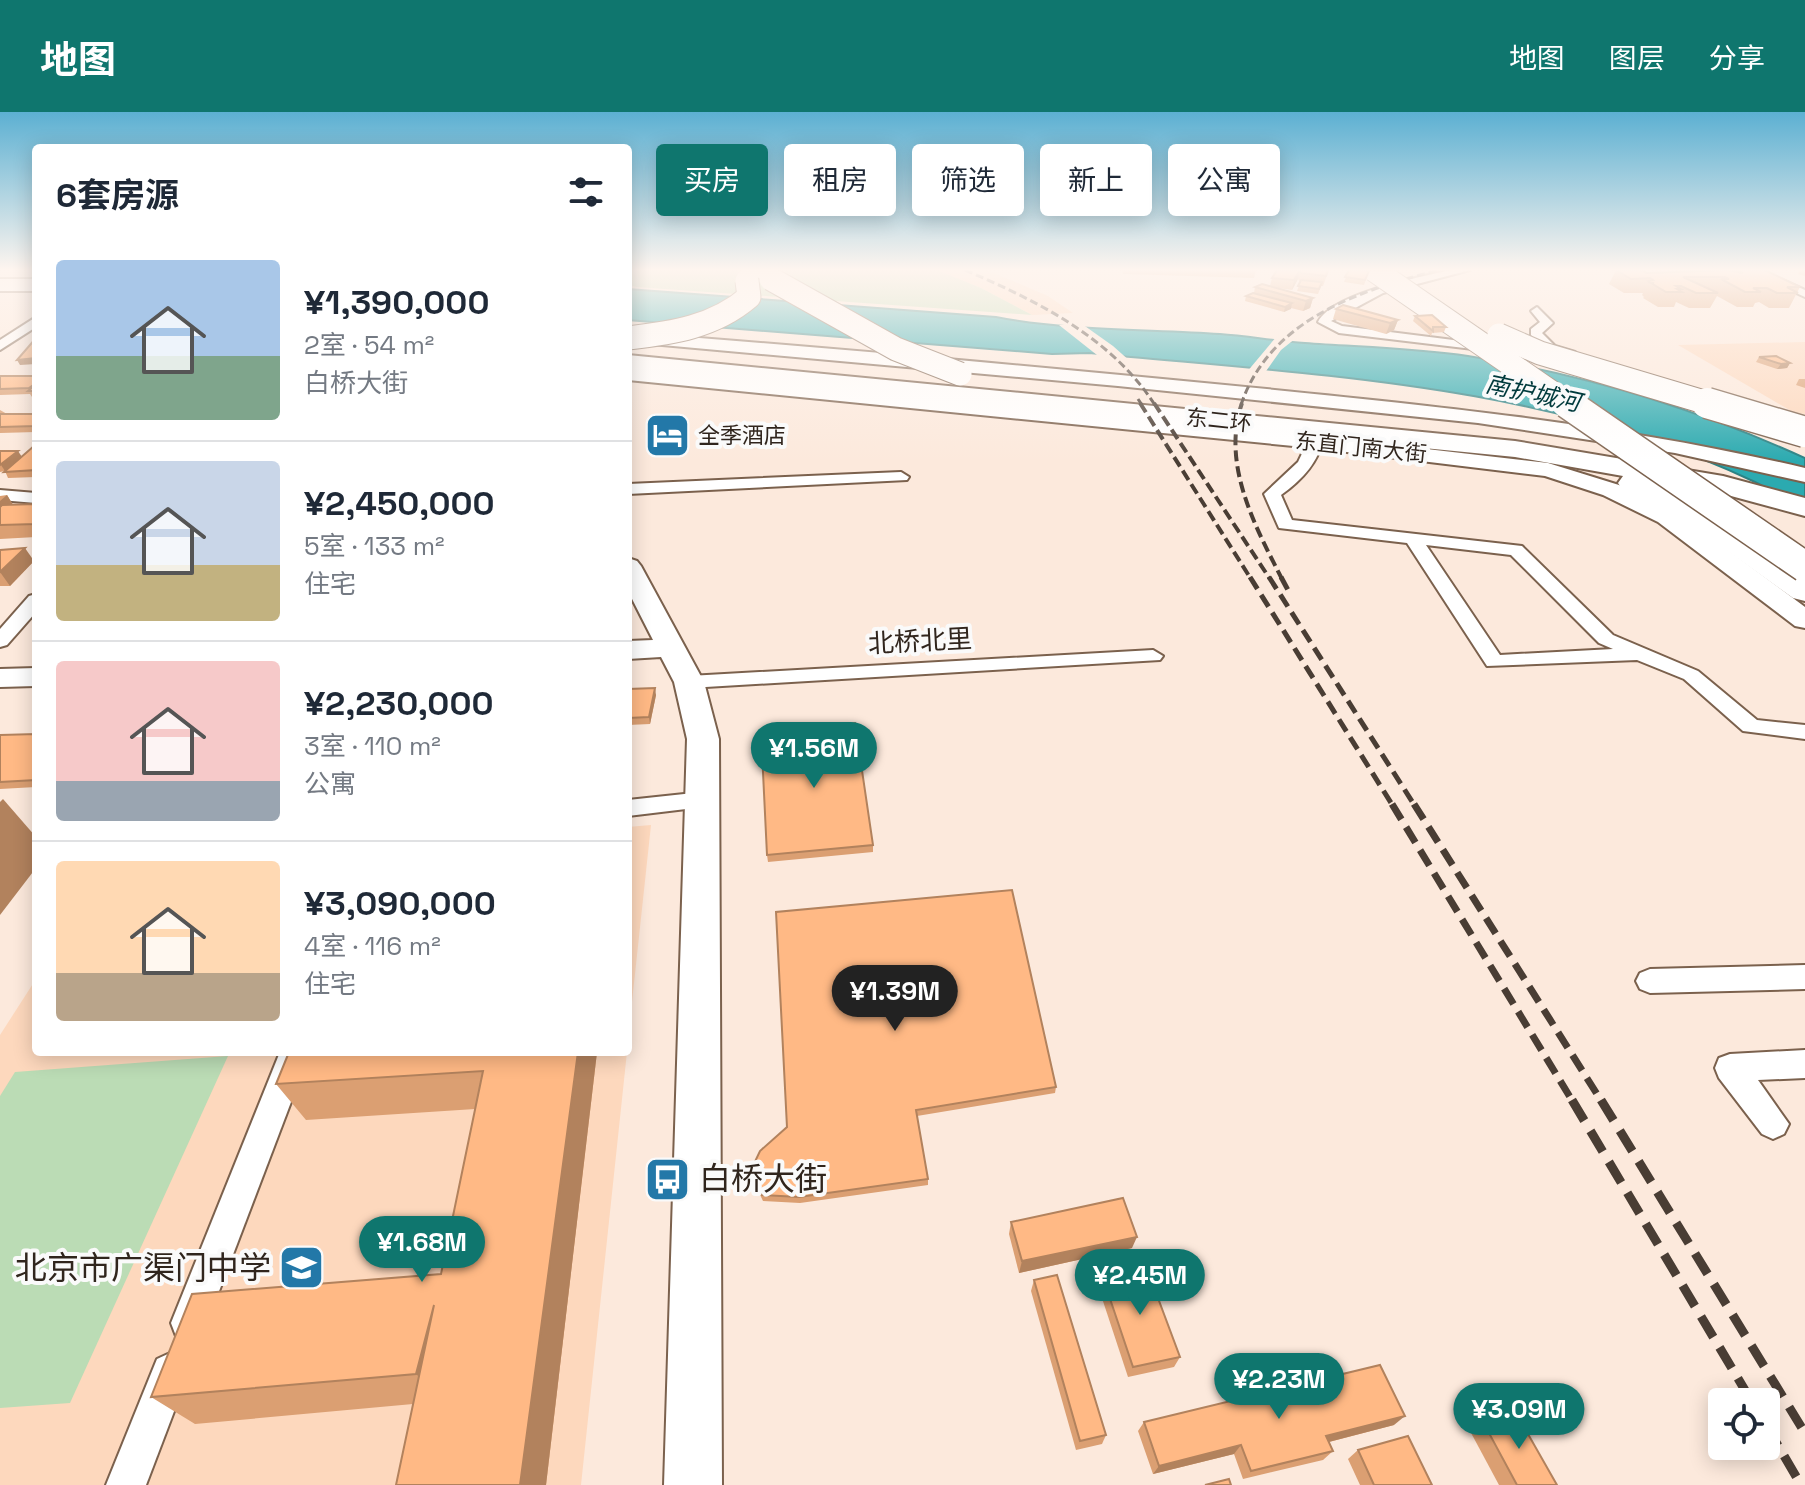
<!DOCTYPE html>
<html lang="zh">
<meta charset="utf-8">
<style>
:root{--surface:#fff;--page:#f2f2f3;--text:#1f2937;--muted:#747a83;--line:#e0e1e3;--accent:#0f766e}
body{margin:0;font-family:"Space Grotesk","Noto Sans SC",sans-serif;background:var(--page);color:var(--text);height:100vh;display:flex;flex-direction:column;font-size:30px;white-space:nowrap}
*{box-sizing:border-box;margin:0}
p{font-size:26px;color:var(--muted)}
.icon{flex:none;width:44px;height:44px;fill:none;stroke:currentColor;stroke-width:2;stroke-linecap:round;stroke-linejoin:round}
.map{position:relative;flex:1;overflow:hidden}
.side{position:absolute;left:32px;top:32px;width:600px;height:912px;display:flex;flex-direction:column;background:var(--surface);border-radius:8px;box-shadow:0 4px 20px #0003}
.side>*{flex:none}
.top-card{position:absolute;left:656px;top:32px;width:760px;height:72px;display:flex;gap:16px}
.buttons{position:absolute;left:1708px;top:1276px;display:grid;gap:16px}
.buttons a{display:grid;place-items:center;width:72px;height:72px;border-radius:8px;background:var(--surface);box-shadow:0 4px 20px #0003;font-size:40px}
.price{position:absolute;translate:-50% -68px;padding:0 18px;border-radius:28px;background:var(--accent);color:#fff;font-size:26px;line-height:52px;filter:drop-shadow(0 2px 4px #0008)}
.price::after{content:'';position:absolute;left:50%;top:48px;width:24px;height:18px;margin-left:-12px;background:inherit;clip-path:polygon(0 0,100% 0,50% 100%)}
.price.on{background:#222;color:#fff}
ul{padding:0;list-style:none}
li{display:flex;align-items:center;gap:24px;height:200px;padding:0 24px}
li+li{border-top:2px solid var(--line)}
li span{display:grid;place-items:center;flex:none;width:224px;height:160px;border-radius:8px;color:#555}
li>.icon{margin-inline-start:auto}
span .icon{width:96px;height:96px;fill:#fffc;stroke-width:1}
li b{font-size:34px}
h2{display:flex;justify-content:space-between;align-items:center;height:96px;padding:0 24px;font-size:34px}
.chip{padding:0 28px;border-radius:8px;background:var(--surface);box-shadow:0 4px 20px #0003;font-size:28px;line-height:72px}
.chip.on{background:var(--accent);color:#fff}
header{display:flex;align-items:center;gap:48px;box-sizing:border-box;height:112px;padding:0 40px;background:var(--accent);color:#fff}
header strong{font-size:38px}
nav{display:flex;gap:44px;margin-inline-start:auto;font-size:28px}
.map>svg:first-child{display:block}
.built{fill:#fdd8bd}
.green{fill:#bbdcb5}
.water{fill:#2baab0;stroke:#2c8284;stroke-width:2}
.pier{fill:#fce9dc}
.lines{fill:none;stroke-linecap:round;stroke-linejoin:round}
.street-casing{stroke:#7b614d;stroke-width:4}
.secondary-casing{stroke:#7b614d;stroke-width:4}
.highway-casing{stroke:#7b614d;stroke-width:4}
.street{fill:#fff;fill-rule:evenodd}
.secondary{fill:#fff;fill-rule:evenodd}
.highway{fill:#fff;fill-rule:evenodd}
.rail-far4{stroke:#493d34;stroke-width:3;stroke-dasharray:8 4;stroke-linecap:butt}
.rail-far3{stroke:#493d34;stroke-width:4;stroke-dasharray:11 5;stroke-linecap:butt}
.rail-far2{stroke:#493d34;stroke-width:5;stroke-dasharray:14 7;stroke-linecap:butt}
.rail-far1{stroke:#493d34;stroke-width:7;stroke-dasharray:18 9;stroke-linecap:butt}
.rail{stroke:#493d34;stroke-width:9;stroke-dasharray:24 12;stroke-linecap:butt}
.highway-bridge-far1-casing{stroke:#7b614d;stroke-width:25;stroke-linecap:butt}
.highway-bridge-casing{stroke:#7b614d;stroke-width:33;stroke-linecap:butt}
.highway-bridge-far1{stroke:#fff;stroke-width:23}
.highway-bridge{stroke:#fff;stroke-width:30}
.wall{fill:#db9f72}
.shaded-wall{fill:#b2825d}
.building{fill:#ffb985;stroke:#b2825d;stroke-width:2}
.labels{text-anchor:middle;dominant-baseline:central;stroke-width:8;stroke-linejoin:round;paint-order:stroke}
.far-street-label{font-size:22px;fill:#30251d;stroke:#fafafa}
.far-poi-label{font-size:22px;fill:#30251d;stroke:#fafafa;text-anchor:start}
.far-water-label{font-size:24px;font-style:italic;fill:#003a3c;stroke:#fafafa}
.street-label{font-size:26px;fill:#30251d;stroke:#fafafa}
.near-poi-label{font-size:32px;fill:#30251d;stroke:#fafafa;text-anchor:start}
</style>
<header>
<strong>地图</strong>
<nav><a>地图</a><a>图层</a><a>分享</a></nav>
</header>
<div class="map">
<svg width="1805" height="1373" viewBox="0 0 1805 1373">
<rect width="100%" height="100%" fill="#fce9dc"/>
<g class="built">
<path d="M937,158H987L1048,184L1073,201L1032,203L981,176Z"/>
<path d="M1805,230V302L1793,300L1678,233Z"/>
<path d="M651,713L628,927V715Z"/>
<path d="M36,867V940H627L581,1373H0V923Z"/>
</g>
<g class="green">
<path d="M628,158H937L981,176L1032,203L637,175L628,173Z"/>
<path d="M228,944L70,1291L0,1296V984L15,960Z"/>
</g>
<path class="water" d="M628,177L996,205C1070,219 1145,217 1220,222C1248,224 1276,229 1305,231C1359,235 1414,236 1468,244C1583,262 1699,298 1805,346V404C1789,393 1772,378 1755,370C1548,271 1313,263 1089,241L1052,242L628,208Z"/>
<g class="pier">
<path d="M1082,212L1113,234L1131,250L1102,247L1059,213Z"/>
<path d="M1277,224L1296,226L1281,238L1264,262L1246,261Z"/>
</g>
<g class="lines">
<defs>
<g id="street">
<path d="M1451,158H1470L1383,181L1331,209L1342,214L1493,233L1499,237L1498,240L1339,221L1318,210C1333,181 1420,165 1451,158Z"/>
<path d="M1746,158H1760L1805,178V185Z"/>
<path d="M1537,195L1553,211L1542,221L1555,234L1575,240V246L1545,240L1531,223V217L1540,210L1531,199Z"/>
<path d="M36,205V215L0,238V228Z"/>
<path d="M1314,325L1322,330C1317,353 1299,370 1281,383L1292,408L1522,434L1613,523L1698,559L1757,608L1805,613V627L1743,619L1684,567L1637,548L1487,554L1407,431L1279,416L1264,382L1298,350L1309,327ZM1426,433L1511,443L1599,531L1613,537L1500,543Z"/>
<path d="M901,360L909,365L907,368L628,382V372Z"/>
<path d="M0,378L36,381V391L0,388Z"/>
<path d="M36,482V500L7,533L0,535V517L29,484Z"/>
<path d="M1153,538L1163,544L1160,548L689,576L678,570L689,564Z"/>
<path d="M703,680L711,682L715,688L711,694L628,704V688Z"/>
<path d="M1805,853V877L1650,881L1640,877L1636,869L1640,861L1650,857Z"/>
<path d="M1805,938V966L1758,968L1789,1012L1784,1022L1773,1027L1762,1022L1719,966L1715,956L1719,946L1730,942Z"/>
<path d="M280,940H310L202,1224L189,1229L176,1224L171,1211Z"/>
<path d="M170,1241L183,1247L189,1260L146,1373H106L157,1247Z"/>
</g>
<g id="secondary">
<path d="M635,221C832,236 1029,254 1225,273C1420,292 1614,311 1805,356V370L1675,341L1478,311L1118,274L629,230L628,223Z"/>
<path d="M628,256L1314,324L1548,351L1619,373L1676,400L1805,495V516L1795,514L1658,410L1603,383L1545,364L1314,336L628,268Z"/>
<path d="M628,446L637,449L641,454L704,570L719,627L722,1373H664L687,627L674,570L661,545L628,547V529L653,528L628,479Z"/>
<path d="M36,556V574L0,575V557Z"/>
</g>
<g id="highway">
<path d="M745,158H770L781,167L771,173Z"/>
<rect x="0" y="167" width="36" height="12"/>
<path d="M628,243L1515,329L1723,364L1805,386V404L1720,381L1655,370L1708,395L1805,463V489L1793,486L1686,409L1622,377L1618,371L1623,364L1515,345L628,257Z"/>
</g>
</defs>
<use href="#street" class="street-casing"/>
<use href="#secondary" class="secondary-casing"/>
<use href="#highway" class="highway-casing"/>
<use href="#street" class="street"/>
<use href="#secondary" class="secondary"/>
<use href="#highway" class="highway"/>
<g class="rail-far4">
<path d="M965,158C1037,189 1111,225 1155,293"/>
<path d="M1138,287L1142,293"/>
<path d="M1241,293C1269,208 1360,178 1439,158"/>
</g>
<g class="rail-far3">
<path d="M1140,291L1251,467"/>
<path d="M1154,291L1270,467"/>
<path d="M1242,291C1221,352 1255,414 1282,467"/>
</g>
<g class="rail-far2">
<path d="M1250,465L1393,694"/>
<path d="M1269,465L1415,694"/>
<path d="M1281,465L1288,478"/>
</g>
<g class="rail-far1">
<path d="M1392,692L1573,990"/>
<path d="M1414,692L1602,990"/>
</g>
<g class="rail">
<path d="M1572,988L1752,1290"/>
<path d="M1601,988L1805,1321"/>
<path d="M1766,1313L1801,1373"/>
</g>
<defs>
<g id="highway-bridge-far1">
<path d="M1374,158L1570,293"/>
<path d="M771,167L896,237L960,262"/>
<path d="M1499,223L1540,241L1714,293"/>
<path d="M628,226C672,221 714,215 749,185L747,169"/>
</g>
<g id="highway-bridge">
<path d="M1567,291L1805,455"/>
<path d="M1707,291L1805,320"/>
</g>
</defs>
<use href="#highway-bridge-far1" class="highway-bridge-far1-casing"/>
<use href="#highway-bridge" class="highway-bridge-casing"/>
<use href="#highway-bridge-far1" class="highway-bridge-far1"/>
<use href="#highway-bridge" class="highway-bridge"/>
</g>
<g class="wall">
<path d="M1122,158H1256L1254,166L1123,162Z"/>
<path d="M1300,158H1329L1323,174H1321L1318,182L1297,179L1300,171L1298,167L1292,178L1278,176L1313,186L1310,196L1303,199L1291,196L1284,200L1245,189L1246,184L1254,181L1255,175L1270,174L1272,166Z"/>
<path d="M1349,158H1393V159L1364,158L1369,159L1364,173L1344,170Z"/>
<path d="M1616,158L1647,161L1731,159L1732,158H1765L1800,175L1789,196H1769L1759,190L1755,191L1753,195H1737L1717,184L1710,196H1689L1676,190L1674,195H1658L1643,186L1644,185L1642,183L1643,181H1624L1609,172Z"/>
<path d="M1800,158H1805V164L1798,162Z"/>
<path d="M1336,197L1398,208L1394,218L1386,222L1333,207Z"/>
<path d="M1415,204L1446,215L1444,220L1432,221L1431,224L1413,209Z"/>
<path d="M1759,245L1790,251L1787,256L1777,257L1756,250Z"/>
<path d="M0,264H36V284L32,285L30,282L0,283Z"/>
<path d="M1799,267H1805V276L1796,273Z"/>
<path d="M0,298L7,302H36V320L0,321Z"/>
<path d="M36,334V365L8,366L5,359L0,360V339L22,345Z"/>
<path d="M7,383L13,393L36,392V425L0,427V384Z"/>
<path d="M0,438L34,449L10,474H0Z"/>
<path d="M628,577L656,583L650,612L628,613Z"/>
<path d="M36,622V675L0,677V623Z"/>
<path d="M873,733V740L768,750L767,743Z"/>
<path d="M597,940L546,1373H396L413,1292L195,1312L151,1285L441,1162L475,997L306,1008L276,972Z"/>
<path d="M1056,975L1055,981L917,1004L928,1067V1073L800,1091L763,1089L752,1066L750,1060L787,1015Z"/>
<path d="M1011,1110L1132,1136L1019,1161L1009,1122Z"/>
<path d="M1102,1163L1180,1245L1174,1255L1128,1265L1098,1174Z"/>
<path d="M1034,1168L1106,1323L1102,1332L1076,1338L1031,1179Z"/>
<path d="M1144,1310L1394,1313L1329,1330L1333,1339L1323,1348L1243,1367L1234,1342L1153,1362L1138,1319Z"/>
<path d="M1483,1310L1557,1373H1499L1470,1319Z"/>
<path d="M1358,1338L1432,1373H1360L1348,1347Z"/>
</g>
<g class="shaded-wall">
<path d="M1300,158L1298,167L1292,178L1294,168Z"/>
<path d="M1313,186L1310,196L1303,199L1306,189Z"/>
<path d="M1292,191L1291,197L1284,200L1285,195Z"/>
<path d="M1398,208L1394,218L1386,222L1390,211Z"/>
<path d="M36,246V252L20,253L17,248Z"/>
<path d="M1790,251L1787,256L1777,257L1781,252Z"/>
<path d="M18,339L22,345L5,359L1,353Z"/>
<path d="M7,383L15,396L0,409V389Z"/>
<path d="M25,436L34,449L10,474L0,460Z"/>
<path d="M655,576L656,583L650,612L649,605Z"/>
<path d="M630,647L631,654L628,679V659Z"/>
<path d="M3,687L36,725V756L0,803V690Z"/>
<path d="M578,940H597L546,1373H520Z"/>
<path d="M1137,1125L1132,1136L1019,1161L1022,1149Z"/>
<path d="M434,1193L444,1289L416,1262Z"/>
<path d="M1405,1304L1394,1313L1317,1333L1326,1324Z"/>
<path d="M1241,1333L1234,1342L1153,1362L1159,1354Z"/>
</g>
<g class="building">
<path d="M1277,158H1300L1294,168L1272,166Z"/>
<path d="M1300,158H1328L1326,164L1301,161Z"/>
<path d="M1349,158H1362L1369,159L1365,168L1345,165Z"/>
<path d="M1616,158H1641L1647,161L1727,158L1743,161L1737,158H1765L1800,175H1787L1798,181H1777L1767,176H1753L1761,180H1745L1721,167H1729L1725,165H1683L1718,181H1696L1681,174H1676L1681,177H1677L1682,180H1666L1651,171H1654L1649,169L1653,168L1650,166L1631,167Z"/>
<path d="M1301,168L1322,170L1319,177L1298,174Z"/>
<path d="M1262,172L1313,186L1306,189L1255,175Z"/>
<path d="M1253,181L1292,191L1285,195L1246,184Z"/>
<path d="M1343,193L1398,208L1390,211L1336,197Z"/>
<path d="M1432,203L1446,215H1433V219L1415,204Z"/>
<path d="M36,226V246L17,248Z"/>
<path d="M1776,244L1790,251L1781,252L1759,245Z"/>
<path d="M0,264H36V271L29,276L0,277Z"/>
<path d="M36,272V279H28Z"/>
<path d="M0,302H36V314L0,315Z"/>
<path d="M34,334H36V358L4,360Z"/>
<path d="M0,339H18L0,353Z"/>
<path d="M36,392V412L0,413V395L2,393Z"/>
<path d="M25,436L0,460V438Z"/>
<path d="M655,576L649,605L628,606V577Z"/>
<path d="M855,611L873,733L767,743L761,619Z"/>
<path d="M36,622V668L0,670V623Z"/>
<path d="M1012,778L1056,975L916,998L928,1067L799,1085L762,1083L750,1060L760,1039L787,1015L776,800Z"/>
<path d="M289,940H578L520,1373H396L434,1193L416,1262L151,1285L192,1182L441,1162L483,959L276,972Z"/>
<path d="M1123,1086L1137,1125L1022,1149L1011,1110Z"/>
<path d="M1146,1154L1180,1245L1133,1255L1102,1163Z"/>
<path d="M1057,1163L1106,1323L1080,1329L1034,1168Z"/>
<path d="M1380,1253L1405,1304L1326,1324L1333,1339L1251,1359L1241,1333L1159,1354L1144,1310Z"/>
<path d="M1516,1301L1557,1373H1517L1483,1310Z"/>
<path d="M1408,1324L1432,1373H1374L1358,1338Z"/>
<path d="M1229,1367L1231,1373H1205Z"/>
</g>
<linearGradient id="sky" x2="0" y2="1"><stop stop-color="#5cb0d2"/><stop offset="0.45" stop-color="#fef5ef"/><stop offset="1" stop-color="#fef5ef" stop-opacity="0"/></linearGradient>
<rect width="1805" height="350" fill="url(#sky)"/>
<defs>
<symbol id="hotel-square" viewBox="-11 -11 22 22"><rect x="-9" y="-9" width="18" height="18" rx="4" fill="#2378a8" stroke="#fafafa"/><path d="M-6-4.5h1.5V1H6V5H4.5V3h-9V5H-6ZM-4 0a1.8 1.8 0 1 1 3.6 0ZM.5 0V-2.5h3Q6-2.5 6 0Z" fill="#fff"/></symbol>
<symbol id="bus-square" viewBox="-11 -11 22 22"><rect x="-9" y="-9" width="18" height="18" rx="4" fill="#2378a8" stroke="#fafafa"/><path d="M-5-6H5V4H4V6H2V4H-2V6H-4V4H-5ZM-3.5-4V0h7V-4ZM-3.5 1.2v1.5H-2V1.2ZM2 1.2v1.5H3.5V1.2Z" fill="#fff"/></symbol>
<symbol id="school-square" viewBox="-11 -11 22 22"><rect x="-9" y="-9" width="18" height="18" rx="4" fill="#2378a8" stroke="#fafafa"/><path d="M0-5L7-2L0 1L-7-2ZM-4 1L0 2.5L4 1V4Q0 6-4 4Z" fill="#fff"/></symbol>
</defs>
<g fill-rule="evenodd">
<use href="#hotel-square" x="642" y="298" width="51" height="51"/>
<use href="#bus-square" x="642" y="1042" width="51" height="51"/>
<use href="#school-square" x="276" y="1130" width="51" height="51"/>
</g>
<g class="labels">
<g class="far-street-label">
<text transform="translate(1219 308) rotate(6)">东二环</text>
<text transform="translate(1361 335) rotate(6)">东直门南大街</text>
</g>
<g class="far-poi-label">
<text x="698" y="323">全季酒店</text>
</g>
<g class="far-water-label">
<text transform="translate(1533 281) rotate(12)">南护城河</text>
</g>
<g class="street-label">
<text transform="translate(920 529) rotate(-3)">北桥北里</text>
</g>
<g class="near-poi-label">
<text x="699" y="1067">白桥大街</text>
<text x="271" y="1156" text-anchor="end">北京市广渠门中学</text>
</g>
</g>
</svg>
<div class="buttons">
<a><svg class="icon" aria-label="locate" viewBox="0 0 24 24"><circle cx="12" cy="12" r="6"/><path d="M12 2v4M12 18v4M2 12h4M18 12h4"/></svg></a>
</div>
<b class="price" style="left:814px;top:678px">¥1.56M</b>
<b class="price on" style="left:895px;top:921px">¥1.39M</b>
<b class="price" style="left:422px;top:1172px">¥1.68M</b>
<b class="price" style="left:1140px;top:1205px">¥2.45M</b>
<b class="price" style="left:1279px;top:1309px">¥2.23M</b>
<b class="price" style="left:1519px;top:1339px">¥3.09M</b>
<div class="top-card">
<a class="chip on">买房</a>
<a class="chip">租房</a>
<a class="chip">筛选</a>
<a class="chip">新上</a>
<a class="chip">公寓</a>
</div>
<section class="side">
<h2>6套房源<svg class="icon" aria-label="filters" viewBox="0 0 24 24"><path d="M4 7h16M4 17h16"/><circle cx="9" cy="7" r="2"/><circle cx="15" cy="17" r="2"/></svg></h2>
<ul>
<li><span style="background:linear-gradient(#a9c7e8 60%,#7fa58c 0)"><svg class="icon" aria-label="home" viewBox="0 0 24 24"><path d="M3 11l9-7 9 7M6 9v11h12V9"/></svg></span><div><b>¥1,390,000</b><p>2室 · 54 m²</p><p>白桥大街</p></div></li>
<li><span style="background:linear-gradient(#c9d6e8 65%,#c2b280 0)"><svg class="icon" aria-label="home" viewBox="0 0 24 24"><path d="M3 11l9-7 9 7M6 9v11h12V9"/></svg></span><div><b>¥2,450,000</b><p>5室 · 133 m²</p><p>住宅</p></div></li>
<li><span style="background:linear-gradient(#f6c9c9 75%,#9aa5b1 0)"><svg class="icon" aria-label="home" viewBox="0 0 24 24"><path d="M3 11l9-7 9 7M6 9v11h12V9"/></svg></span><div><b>¥2,230,000</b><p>3室 · 110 m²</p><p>公寓</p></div></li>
<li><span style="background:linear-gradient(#ffd9b3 70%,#b9a48a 0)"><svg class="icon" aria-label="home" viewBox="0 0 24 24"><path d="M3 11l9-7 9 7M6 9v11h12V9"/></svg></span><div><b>¥3,090,000</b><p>4室 · 116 m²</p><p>住宅</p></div></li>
</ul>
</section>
</div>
